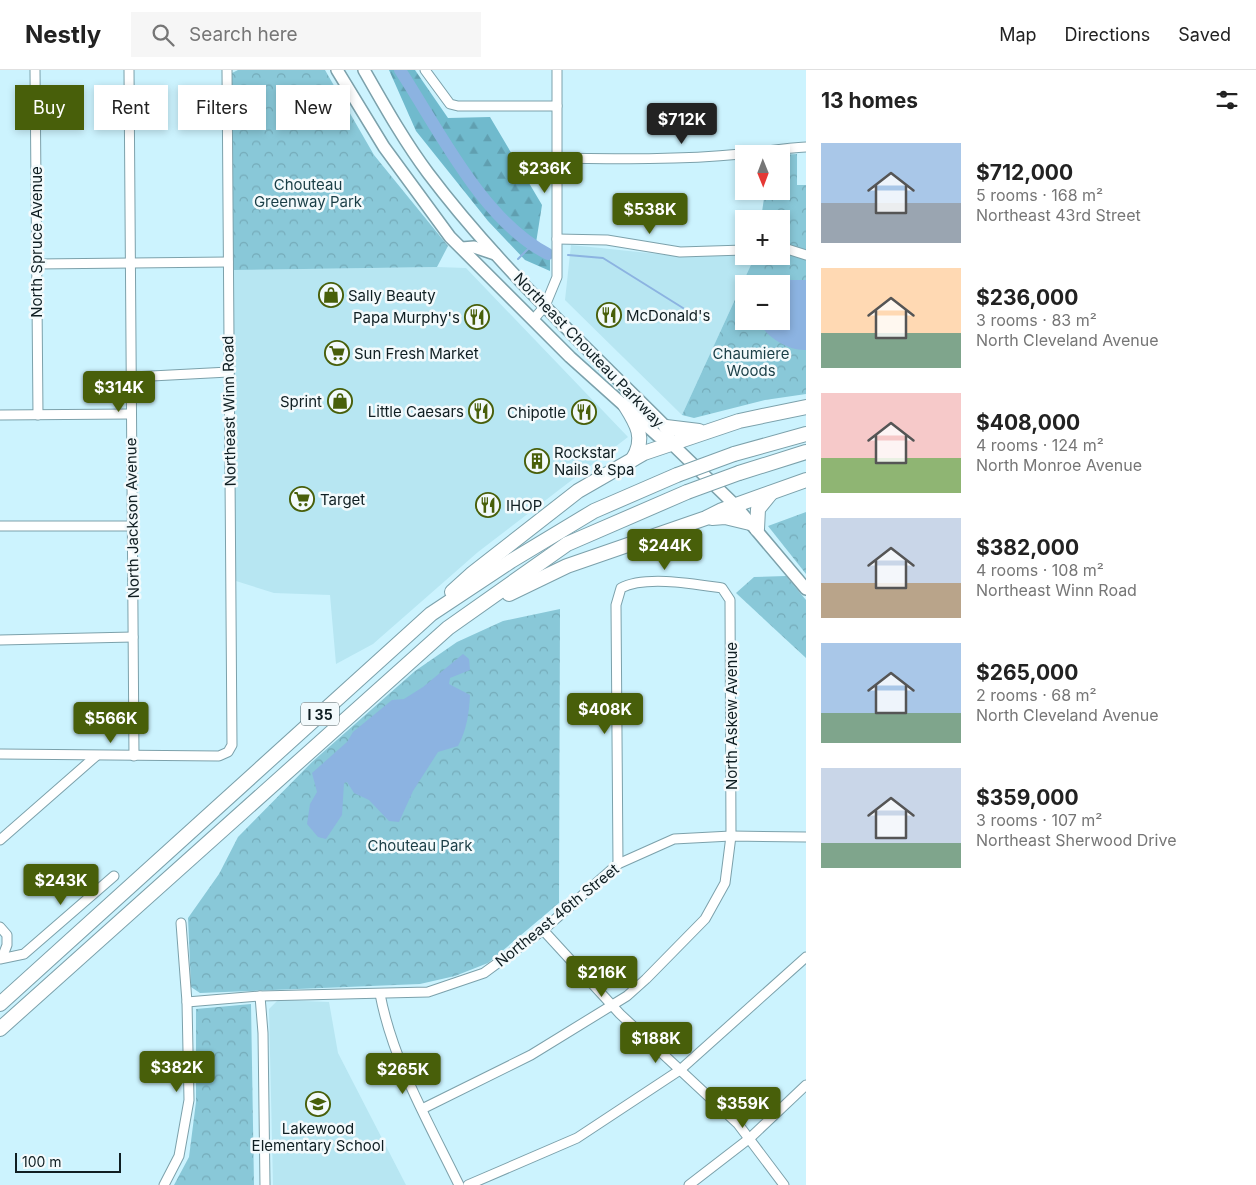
<!DOCTYPE html>
<meta charset="utf-8">
<style>
:root{--surface:#fff;--page:#f6f6f6;--text:#222;--muted:#767676;--line:#e0e0e0;--accent:#485f0a}
body{margin:0;font-family:Inter,sans-serif;background:var(--page);color:var(--text);height:100vh;display:flex;flex-direction:column;font-size:19px;white-space:nowrap}
*{box-sizing:border-box;margin:0}
p{font-size:16px;color:var(--muted)}
.icon{flex:none;width:28px;height:28px;fill:none;stroke:currentColor;stroke-width:2;stroke-linecap:round;stroke-linejoin:round}
.map{position:relative;flex:1;overflow:hidden}
.side{display:flex;flex-direction:column;background:var(--surface);width:450px}
.side>*{flex:none}
.hud{position:absolute;left:15px;top:15px;width:475px;height:45px;display:flex;gap:10px}
.needle{width:32px;rotate:179deg}
.controls{position:absolute;left:735px;top:75px;display:grid;gap:10px}
.controls a{display:grid;place-items:center;width:55px;height:55px;border-radius:0px;background:var(--surface);box-shadow:0 2px 8px #0003;font-size:25px}
.scale{position:absolute;left:15px;bottom:12px;width:106px;box-sizing:border-box;padding-left:5px;border:2px solid #0f1e22;border-top:0;font-size:14px;line-height:18px;white-space:nowrap;color:#0f1e22;-webkit-text-stroke:4px #f3fafc;paint-order:stroke}
.price{position:absolute;translate:-50% -42px;padding:0 11px;border-radius:5px;background:var(--accent);color:#fff;font-size:16px;line-height:32px;filter:drop-shadow(0 1px 2px #0008)}
.price::after{content:'';position:absolute;left:50%;top:30px;width:15px;height:11px;margin-left:-8px;background:inherit;clip-path:polygon(0 0,100% 0,50% 100%)}
.price.selected{background:#222;color:#fff}
ul{padding:0;list-style:none}
li{display:flex;align-items:center;gap:15px;height:125px;padding:0 15px}
li span{display:grid;place-items:center;flex:none;width:140px;height:100px;border-radius:0px;color:#555}
li>.icon{margin-inline-start:auto}
span .icon{width:60px;height:60px;fill:#fffc;stroke-width:1}
li b{font-size:21px}
h2{display:flex;justify-content:space-between;align-items:center;height:60px;padding:0 15px;font-size:21px}
.chip{padding:0 18px;border-radius:0px;background:var(--surface);box-shadow:0 2px 8px #0003;font-size:18px;line-height:45px}
.chip.selected{background:var(--accent);color:#fff}
header{display:flex;align-items:center;gap:30px;box-sizing:border-box;height:70px;padding:0 25px;background:var(--surface);border-bottom:1px solid var(--line)}
header strong{font-size:24px}
nav{display:flex;gap:28px;margin-inline-start:auto;font-size:18px}
.search{width:350px;height:45px;background:var(--page);display:flex;align-items:center;gap:12px;box-sizing:border-box;padding:0 18px;border-radius:0px;color:var(--muted);font-size:19px}
main{display:flex;flex:1;min-height:0}
.map>svg:first-child{display:block}
.built{fill:#b7e6f2}
.forest{fill:url(#forest-firs)}
.park{fill:url(#park-crowns);fill-rule:evenodd}
.water{fill:#8cb3e1}
.lines{fill:none;stroke-linecap:round;stroke-linejoin:round}
.stream{stroke:#8cb3e1;stroke-width:2}
.river{stroke:#8cb3e1;stroke-width:12}
.minor-casing{stroke:#7ca1ab;stroke-width:11}
.major-casing{stroke:#7ca1ab;stroke-width:14}
.highway-casing{stroke:#7ca1ab;stroke-width:16}
.minor{stroke:#fff;stroke-width:9}
.major{stroke:#fff;stroke-width:11}
.highway{stroke:#fff;stroke-width:14}
.highway-bridge-casing{stroke:#7ca1ab;stroke-width:16;stroke-linecap:butt}
.highway-bridge{stroke:#fff;stroke-width:14}
.labels{text-anchor:middle;dominant-baseline:central;stroke-width:5;stroke-linejoin:round;paint-order:stroke}
.shield{fill:#f3fafc;stroke:#536063;stroke-width:1}
.shield-label{font-size:14px;font-weight:bold;fill:#0f1e22}
.park-label{font-size:15px;fill:#1a3e46;stroke:#f3fafc}
.street-label{font-size:15px;fill:#0f1e22;stroke:#f3fafc}
.poi-label{font-size:15px;fill:#0f1e22;stroke:#f3fafc;text-anchor:start}
</style>
<header>
<strong>Nestly</strong>
<div class="search"><svg class="icon" aria-label="search" viewBox="0 0 24 24"><circle cx="10" cy="10" r="6"/><path d="M15 15l6 6"/></svg>Search here</div>
<nav><a>Map</a><a>Directions</a><a>Saved</a></nav>
</header>
<main>
<div class="map">
<svg width="806" height="1115" viewBox="0 0 806 1115">
<defs>
<pattern id="forest-firs" width="22" height="20" patternUnits="userSpaceOnUse" patternTransform="scale(1.25)"><rect width="22" height="20" fill="#70bacd"/><path d="M5 1l3.5 6h-7zM16 11l3.5 6h-7z" fill="#609fb0"/></pattern>
<pattern id="park-crowns" width="20" height="18" patternUnits="userSpaceOnUse" patternTransform="scale(1.25)"><rect width="20" height="18" fill="#89c8d8"/><path d="M2 6a3 3 0 1 1 6 0M12 15a3 3 0 1 1 6 0" fill="none" stroke="#75abb9"/></pattern>
</defs>
<rect width="100%" height="100%" fill="#ccf3fe"/>
<g class="built">
<path d="M571,175L687,187L744,185L755,186L682,345L565,230Z"/>
<path d="M437,197L466,198L628,367L478,482L373,574L336,594L330,525L274,523L236,511L232,200Z"/>
<path d="M278,930L329,932L338,983L406,1115H273L269,939Z"/>
</g>
<path class="forest" d="M389,0H415L448,48L490,47L542,135L536,173L550,180V201L525,190L488,151L416,61Z"/>
<g class="park">
<path d="M238,0H325L374,85L448,176L437,197L232,200V3Z"/>
<path d="M797,84V115H806V324L765,330L694,348L682,345L755,186H781V149H761L765,121H781V85ZM744,214H781V251H744Z"/>
<path d="M806,442V504L768,456Z"/>
<path d="M786,506L806,530V588L736,523L754,507Z"/>
<path d="M560,539L559,833L488,893L455,906L420,914L200,923L191,917L188,848L219,804L238,767L312,692L415,601L457,572L503,551Z"/>
<path d="M251,934L254,1115H174L189,1087L196,1032V939Z"/>
</g>
<g class="water">
<path d="M787,210H806V280C789,281 765,267 759,251H781V214H773Z"/>
<path d="M463,584L469,589L470,600L450,608L449,614L470,625C469,643 467,659 458,676L438,682L413,721L399,752L389,751L369,730L354,723L347,712L344,713L342,745L326,769L318,767L307,754L310,734L317,722L312,703L347,672L353,662L392,630L404,629L423,617Z"/>
</g>
<g class="lines">
<g class="stream">
<path d="M568,185L603,188L683,238"/>
<path d="M518,189L531,176"/>
</g>
<path class="river" d="M400,0C439,60 483,151 548,184"/>
<defs>
<g id="minor">
<path d="M35,0L38,345"/>
<path d="M129,0L134,686"/>
<path d="M425,0L450,34L458,36H557"/>
<path d="M557,88C618,89 680,90 741,84C763,82 784,78 806,77"/>
<path d="M557,169L607,170L680,182L744,180"/>
<path d="M781,177L806,185"/>
<path d="M36,194L228,192"/>
<path d="M533,250L545,236L557,207V0"/>
<path d="M132,307L229,302"/>
<path d="M0,345L131,344"/>
<path d="M0,456H132"/>
<path d="M0,570L133,567"/>
<path d="M0,684L219,686L228,682L232,675L227,0"/>
<path d="M0,770L96,686"/>
<path d="M0,857L7,865V875L2,888"/>
<path d="M543,860L620,944L738,1054L784,1115"/>
<path d="M0,889L24,884L114,806"/>
<path d="M380,924C393,992 429,1053 459,1115"/>
<path d="M260,926L263,963L265,1115"/>
<path d="M187,932L260,926L428,922L484,903L543,860L618,794L674,769L731,766L806,767"/>
<path d="M422,1039L531,985L627,926L646,909L705,849L725,813L731,766L730,530L722,518C695,514 645,505 621,518L616,535L618,794"/>
<path d="M164,1115L179,1086L189,1030L187,932L181,853"/>
<path d="M468,1115L577,1068L680,1000L806,887"/>
<path d="M689,1115L750,1068L806,1015"/>
</g>
<g id="major">
<path d="M337,0L384,77L450,167L570,287L658,366L671,373L735,435L806,519"/>
<path d="M364,0C384,35 404,71 428,103C498,196 584,275 666,357L669,365"/>
<path d="M462,178L474,177L495,184"/>
</g>
<g id="highway">
<path d="M625,335C637,354 646,368 633,389"/>
<path d="M666,357L699,361"/>
<path d="M734,384L806,364"/>
<path d="M739,403L806,382"/>
<path d="M712,448L725,447L750,453"/>
<path d="M757,459L758,439L771,423"/>
<path d="M452,522L473,503L578,421L644,383L739,351L806,337"/>
<path d="M509,524L567,496L706,448L722,440L806,410"/>
<path d="M0,934L431,544L511,491L594,441L677,405"/>
<path d="M0,959L448,558L567,474L687,422"/>
</g>
</defs>
<use href="#minor" class="minor-casing"/>
<use href="#major" class="major-casing"/>
<use href="#highway" class="highway-casing"/>
<use href="#minor" class="minor"/>
<use href="#major" class="major"/>
<use href="#highway" class="highway"/>
<defs>
<g id="highway-bridge">
<path d="M677,405L734,384"/>
<path d="M687,422L739,403"/>
</g>
</defs>
<use href="#highway-bridge" class="highway-bridge-casing"/>
<use href="#highway-bridge" class="highway-bridge"/>
</g>
<defs>
<symbol id="shop-ring" viewBox="-11 -11 22 22"><circle r="9.5" fill="#f3fafc" stroke="#485f0a" stroke-width="1.5"/><path d="M-5-2.5h2.3a2.7 3.5 0 0 1 5.4 0H5L5.5 6h-11ZM-1.5-2.5h3a1.5 2.3 0 0 0-3 0Z" fill="#485f0a"/></symbol>
<symbol id="restaurant-ring" viewBox="-11 -11 22 22"><circle r="9.5" fill="#f3fafc" stroke="#485f0a" stroke-width="1.5"/><path d="M-5-6h1v4h1v-4h1v4h1v-4h1v5L-1.5 .5V6h-2V.5L-5-1ZM5-6V6H3V1.5H1.5Q1.5-4 5-6Z" fill="#485f0a"/></symbol>
<symbol id="supermarket-ring" viewBox="-11 -11 22 22"><circle r="9.5" fill="#f3fafc" stroke="#485f0a" stroke-width="1.5"/><path d="M-6-5.5h2.5l.6 2H6L4.5 2H-2.5L-4.4-4H-6ZM-1.5 3.2a1.3 1.3 0 1 0 .1 0ZM3 3.2a1.3 1.3 0 1 0 .1 0Z" fill="#485f0a"/></symbol>
<symbol id="building-ring" viewBox="-11 -11 22 22"><circle r="9.5" fill="#f3fafc" stroke="#485f0a" stroke-width="1.5"/><path d="M-4-6H4V6H1V3H-1V6H-4ZM-2.5-4.3h1.7v1.8h-1.7ZM.8-4.3h1.7v1.8H.8ZM-2.5-1h1.7V.8h-1.7ZM.8-1h1.7V.8H.8Z" fill="#485f0a"/></symbol>
<symbol id="school-ring" viewBox="-11 -11 22 22"><circle r="9.5" fill="#f3fafc" stroke="#485f0a" stroke-width="1.5"/><path d="M0-5L7-2L0 1L-7-2ZM-4 1L0 2.5L4 1V4Q0 6-4 4Z" fill="#485f0a"/></symbol>
</defs>
<g fill-rule="evenodd">
<use href="#shop-ring" x="317" y="211" width="28" height="28"/>
<use href="#restaurant-ring" x="595" y="231" width="28" height="28"/>
<use href="#restaurant-ring" x="463" y="233" width="28" height="28"/>
<use href="#supermarket-ring" x="323" y="269" width="28" height="28"/>
<use href="#shop-ring" x="326" y="317" width="28" height="28"/>
<use href="#restaurant-ring" x="467" y="327" width="28" height="28"/>
<use href="#restaurant-ring" x="570" y="328" width="28" height="28"/>
<use href="#building-ring" x="523" y="377" width="28" height="28"/>
<use href="#supermarket-ring" x="288" y="415" width="28" height="28"/>
<use href="#restaurant-ring" x="474" y="421" width="28" height="28"/>
<use href="#school-ring" x="304" y="1020" width="28" height="28"/>
</g>
<g class="labels">
<rect class="shield" x="301" y="632.5" width="38" height="23" rx="4"/>
<g class="shield-label">
<text x="320" y="644">I 35</text>
</g>
<g class="park-label">
<text x="308" y="114">Chouteau<tspan x="308" dy="17">Greenway Park</tspan></text>
<text x="751" y="283">Chaumiere<tspan x="751" dy="17">Woods</tspan></text>
<text x="420" y="775">Chouteau Park</text>
</g>
<g class="street-label">
<text transform="translate(36 172) rotate(-90)">North Spruce Avenue</text>
<text transform="translate(589 280) rotate(46)">Northeast Chouteau Parkway</text>
<text transform="translate(229 341) rotate(-91)">Northeast Winn Road</text>
<text transform="translate(132 448) rotate(-91)">North Jackson Avenue</text>
<text transform="translate(731 646) rotate(-90)">North Askew Avenue</text>
<text transform="translate(557 845) rotate(-39)">Northeast 46th Street</text>
</g>
<g class="poi-label">
<text x="348" y="225">Sally Beauty</text>
<text x="626" y="245">McDonald's</text>
<text x="460" y="247" text-anchor="end">Papa Murphy's</text>
<text x="354" y="283">Sun Fresh Market</text>
<text x="322" y="331" text-anchor="end">Sprint</text>
<text x="464" y="341" text-anchor="end">Little Caesars</text>
<text x="566" y="342" text-anchor="end">Chipotle</text>
<text x="554" y="382">Rockstar<tspan x="554" dy="17">Nails &amp; Spa</tspan></text>
<text x="320" y="429">Target</text>
<text x="506" y="435">IHOP</text>
<text x="318" y="1058" text-anchor="middle">Lakewood<tspan x="318" dy="17">Elementary School</tspan></text>
</g>
</g>
</svg>
<div class="controls">
<a><svg class="needle" viewBox="-14 -14 28 28"><path d="M0-13l5 13h-10z" fill="#e53935"/><path d="M0 13l5-13h-10z" fill="#767676"/></svg></a>
<a>+</a>
<a>−</a>
</div>
<div class="scale">100 m</div>
<b class="price selected" style="left:682px;top:75px">$712K</b>
<b class="price" style="left:545px;top:124px">$236K</b>
<b class="price" style="left:650px;top:165px">$538K</b>
<b class="price" style="left:119px;top:343px">$314K</b>
<b class="price" style="left:665px;top:501px">$244K</b>
<b class="price" style="left:605px;top:665px">$408K</b>
<b class="price" style="left:111px;top:674px">$566K</b>
<b class="price" style="left:61px;top:836px">$243K</b>
<b class="price" style="left:602px;top:928px">$216K</b>
<b class="price" style="left:656px;top:994px">$188K</b>
<b class="price" style="left:177px;top:1023px">$382K</b>
<b class="price" style="left:403px;top:1025px">$265K</b>
<b class="price" style="left:743px;top:1059px">$359K</b>
<div class="hud">
<a class="chip selected">Buy</a>
<a class="chip">Rent</a>
<a class="chip">Filters</a>
<a class="chip">New</a>
</div>
</div>
<section class="side">
<h2>13 homes<svg class="icon" aria-label="filters" viewBox="0 0 24 24"><path d="M4 7h16M4 17h16"/><circle cx="9" cy="7" r="2"/><circle cx="15" cy="17" r="2"/></svg></h2>
<ul>
<li><span style="background:linear-gradient(#a9c7e8 60%,#9aa5b1 0)"><svg class="icon" aria-label="home" viewBox="0 0 24 24"><path d="M3 11l9-7 9 7M6 9v11h12V9"/></svg></span><div><b>$712,000</b><p>5 rooms · 168 m²</p><p>Northeast 43rd Street</p></div></li>
<li><span style="background:linear-gradient(#ffd9b3 65%,#7fa58c 0)"><svg class="icon" aria-label="home" viewBox="0 0 24 24"><path d="M3 11l9-7 9 7M6 9v11h12V9"/></svg></span><div><b>$236,000</b><p>3 rooms · 83 m²</p><p>North Cleveland Avenue</p></div></li>
<li><span style="background:linear-gradient(#f6c9c9 65%,#8fb573 0)"><svg class="icon" aria-label="home" viewBox="0 0 24 24"><path d="M3 11l9-7 9 7M6 9v11h12V9"/></svg></span><div><b>$408,000</b><p>4 rooms · 124 m²</p><p>North Monroe Avenue</p></div></li>
<li><span style="background:linear-gradient(#c9d6e8 65%,#b9a48a 0)"><svg class="icon" aria-label="home" viewBox="0 0 24 24"><path d="M3 11l9-7 9 7M6 9v11h12V9"/></svg></span><div><b>$382,000</b><p>4 rooms · 108 m²</p><p>Northeast Winn Road</p></div></li>
<li><span style="background:linear-gradient(#a9c7e8 70%,#7fa58c 0)"><svg class="icon" aria-label="home" viewBox="0 0 24 24"><path d="M3 11l9-7 9 7M6 9v11h12V9"/></svg></span><div><b>$265,000</b><p>2 rooms · 68 m²</p><p>North Cleveland Avenue</p></div></li>
<li><span style="background:linear-gradient(#c9d6e8 75%,#7fa58c 0)"><svg class="icon" aria-label="home" viewBox="0 0 24 24"><path d="M3 11l9-7 9 7M6 9v11h12V9"/></svg></span><div><b>$359,000</b><p>3 rooms · 107 m²</p><p>Northeast Sherwood Drive</p></div></li>
</ul>
</section>
</main>
